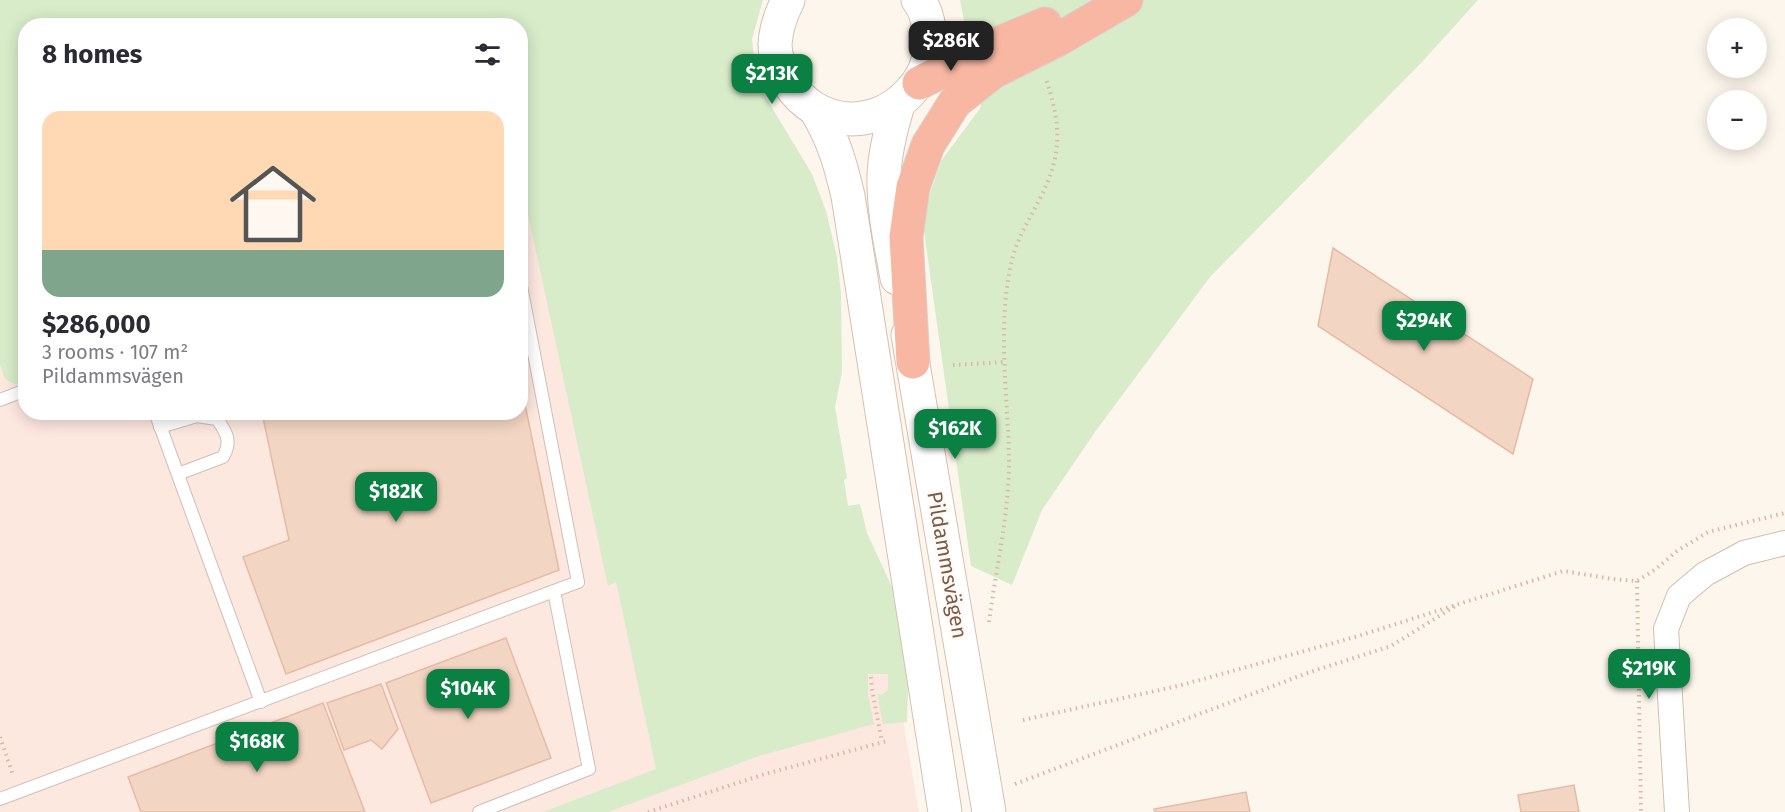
<!DOCTYPE html>
<meta charset="utf-8">
<style>
:root{--surface:#fff;--page:#f7f7f7;--text:#2b2b33;--muted:#7c7c81;--line:#e1e1e2;--accent:#0b8043}
body{margin:0;font-family:"Fira Sans",sans-serif;background:var(--page);color:var(--text);height:100vh;display:flex;flex-direction:column;font-size:22px;white-space:nowrap}
*{box-sizing:border-box;margin:0}
p{font-size:20px;color:var(--muted)}
.icon{flex:none;width:33px;height:33px;fill:none;stroke:currentColor;stroke-width:2;stroke-linecap:round;stroke-linejoin:round}
.map{position:relative;flex:1;overflow:hidden}
.sheet{position:absolute;left:18px;top:18px;width:510px;height:402px;display:flex;flex-direction:column;background:var(--surface);border-radius:24px;box-shadow:0 3px 15px #0003}
.sheet>*{flex:none}
.controls{position:absolute;left:1707px;top:18px;display:grid;gap:12px}
.controls a{display:grid;place-items:center;width:60px;height:60px;border-radius:50%;background:var(--surface);box-shadow:0 3px 15px #0003;font-size:30px}
.price{position:absolute;translate:-50% -51px;padding:0 14px;border-radius:12px;background:var(--accent);color:#fff;font-size:20px;line-height:39px;filter:drop-shadow(0 2px 3px #0008)}
.price::after{content:'';position:absolute;left:50%;top:36px;width:18px;height:14px;margin-left:-9px;background:inherit;clip-path:polygon(0 0,100% 0,50% 100%)}
.price.active{background:#222;color:#fff}
ul{padding:0;list-style:none}
li{display:grid;align-content:center;gap:12px;height:318px;padding:0 24px}
li+li{border-top:2px solid var(--line)}
li span{display:grid;place-items:center;height:186px;border-radius:18px;color:#555}
li>.icon{margin-inline-start:auto}
span .icon{width:108px;height:108px;fill:#fffc;stroke-width:1}
li b{font-size:26px}
h2{display:flex;justify-content:space-between;align-items:center;height:72px;padding:0 24px;font-size:26px}
.map>svg:first-child{display:block}
.commercial{fill:#fde8e0;fill-rule:evenodd}
.green{fill:#d8ecc9}
.building{fill:#f3d5c3;stroke:#e6bba3;stroke-width:1.5}
.lines{fill:none;stroke-linecap:round;stroke-linejoin:round}
.service-casing{stroke:#d1beb0;stroke-width:14}
.minor-casing{stroke:#d1beb0;stroke-width:26}
.secondary-casing{stroke:#d6c0b0;stroke-width:35}
.motorway-casing{stroke:#dad1cd;stroke-width:35}
.path{stroke:#d9b8a5;stroke-width:4;stroke-dasharray:1.5 4.5;stroke-linecap:butt}
.service{stroke:#fff;stroke-width:12}
.minor{stroke:#fff;stroke-width:24}
.secondary{stroke:#fff;stroke-width:33}
.motorway{stroke:#f7b7a3;stroke-width:33}
.labels{text-anchor:middle;dominant-baseline:central;stroke-width:4.5;stroke-linejoin:round;paint-order:stroke}
.street-label{font-size:21px;fill:#7a5c4d;stroke:#fffaf3}
</style>
<div class="map">
<svg width="1785" height="812" viewBox="0 0 1785 812">
<rect width="100%" height="100%" fill="#fdf6ec"/>
<path class="commercial" d="M0,0L746,32L828,386L841,513L878,576L919,812H0ZM26,26H520V412H26Z"/>
<g class="green">
<path d="M0,0H763L752,39L755,67L765,96L812,174L826,211L837,257L841,293L842,372L835,407L847,478L844,480L848,506L860,504L867,533L893,589L908,687L907,722L883,724L877,693L881,695L888,690V674H868V694L874,724L759,756L608,812H543L656,769L616,582L608,586L521,182V174L527,172L520,146V26H26V383C17,386 13,384 5,379L0,365Z"/>
<path d="M960,0H1478L1422,62L1210,277L1095,432L1042,510L1012,585L971,566L922,217L941,161L981,107Z"/>
</g>
<g class="building">
<path d="M1333,248L1533,379L1513,454L1318,326Z"/>
<path d="M520,380L559,570L286,674L243,557L289,540L262,413L520,412Z"/>
<path d="M506,638L551,758L431,803L386,683Z"/>
<path d="M381,684L398,729L382,749L371,740L344,750L327,703Z"/>
<path d="M323,703L365,812H141L128,777Z"/>
<path d="M1574,785L1579,812H1521L1518,795Z"/>
<path d="M1246,792L1250,812H1155L1154,809Z"/>
</g>
<g class="lines">
<defs>
<g id="service">
<path d="M0,400L26,390"/>
<path d="M155,412L261,702"/>
<path d="M160,427L197,416L217,419C227,433 232,442 223,457L178,474"/>
<path d="M0,799L578,582L520,281"/>
<path d="M479,812L589,769L554,591"/>
</g>
<path id="minor" d="M1677,812L1666,629L1679,596L1705,574L1744,553L1785,543"/>
<g id="secondary">
<path d="M788,0C781,14 776,27 775,44C775,57 781,71 788,82C816,127 874,131 909,93C921,81 929,65 930,48C930,32 929,13 918,0"/>
<path d="M816,110C834,141 840,162 848,196L945,812"/>
<path d="M897,278C891,245 883,209 884,175C885,151 891,128 898,105"/>
<path d="M908,335L989,812"/>
</g>
<g id="motorway">
<path d="M919,83L992,46L1045,24"/>
<path d="M913,362L906,237L913,187L928,145L955,102L993,72L1059,39L1126,0"/>
</g>
</defs>
<use href="#service" class="service-casing"/>
<use href="#minor" class="minor-casing"/>
<use href="#secondary" class="secondary-casing"/>
<use href="#motorway" class="motorway-casing"/>
<g class="path">
<path d="M953,365L1004,362"/>
<path d="M1637,581L1641,812"/>
<path d="M989,622C996,568 1009,515 1009,460C1008,395 997,328 1011,264C1017,234 1037,209 1048,181C1063,144 1058,116 1046,79"/>
<path d="M871,677L872,689L882,742"/>
<path d="M1023,720L1178,686L1355,637L1563,571L1613,579L1637,581L1656,569L1677,551L1708,532L1785,513"/>
<path d="M0,737L13,775"/>
<path d="M1015,784L1310,672L1391,646L1457,605"/>
<path d="M648,812L765,774L887,741"/>
</g>
<use href="#service" class="service"/>
<use href="#minor" class="minor"/>
<use href="#secondary" class="secondary"/>
<use href="#motorway" class="motorway"/>
</g>
<g class="labels">
<g class="street-label">
<text transform="translate(947 565) rotate(80)">Pildammsvägen</text>
</g>
</g>
</svg>
<div class="controls">
<a>+</a>
<a>−</a>
</div>
<b class="price active" style="left:951px;top:72px">$286K</b>
<b class="price" style="left:772px;top:105px">$213K</b>
<b class="price" style="left:1424px;top:352px">$294K</b>
<b class="price" style="left:955px;top:460px">$162K</b>
<b class="price" style="left:396px;top:523px">$182K</b>
<b class="price" style="left:1649px;top:700px">$219K</b>
<b class="price" style="left:468px;top:720px">$104K</b>
<b class="price" style="left:257px;top:773px">$168K</b>
<section class="sheet">
<h2>8 homes<svg class="icon" aria-label="filters" viewBox="0 0 24 24"><path d="M4 7h16M4 17h16"/><circle cx="9" cy="7" r="2"/><circle cx="15" cy="17" r="2"/></svg></h2>
<ul>
<li><span style="background:linear-gradient(#ffd9b3 75%,#7fa58c 0)"><svg class="icon" aria-label="home" viewBox="0 0 24 24"><path d="M3 11l9-7 9 7M6 9v11h12V9"/></svg></span><div><b>$286,000</b><p>3 rooms · 107 m²</p><p>Pildammsvägen</p></div></li>
</ul>
</section>
</div>
